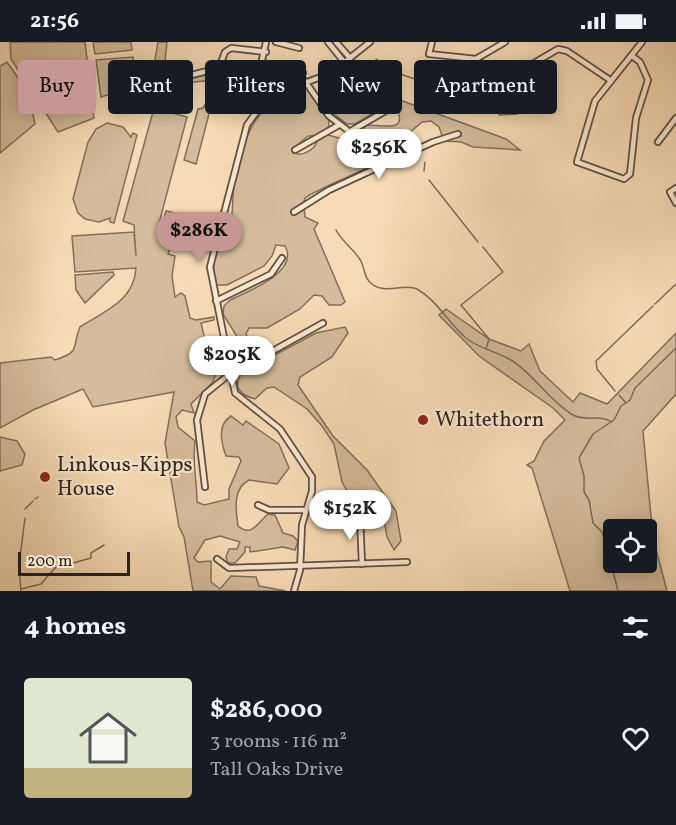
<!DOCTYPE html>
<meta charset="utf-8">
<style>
:root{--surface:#171b24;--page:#20242c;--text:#f1f3f6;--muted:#9ea1a6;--line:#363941;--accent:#c59692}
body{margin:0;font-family:Vollkorn,serif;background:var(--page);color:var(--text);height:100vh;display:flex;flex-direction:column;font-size:22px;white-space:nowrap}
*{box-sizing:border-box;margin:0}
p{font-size:20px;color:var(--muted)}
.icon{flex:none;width:33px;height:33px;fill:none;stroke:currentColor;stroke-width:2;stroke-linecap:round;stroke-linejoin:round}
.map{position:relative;height:549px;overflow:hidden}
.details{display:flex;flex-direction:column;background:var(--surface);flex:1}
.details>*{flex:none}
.banner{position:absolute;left:18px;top:18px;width:640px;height:54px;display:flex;gap:12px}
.controls{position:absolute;left:603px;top:477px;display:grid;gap:12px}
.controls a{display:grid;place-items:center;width:54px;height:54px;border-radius:6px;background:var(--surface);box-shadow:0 3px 15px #0003;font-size:30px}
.scale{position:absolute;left:18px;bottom:15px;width:112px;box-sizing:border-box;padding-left:6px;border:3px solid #2f221d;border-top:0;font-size:16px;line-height:21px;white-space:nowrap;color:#2f221d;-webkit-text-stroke:4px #fae8d0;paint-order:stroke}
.price{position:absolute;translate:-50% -51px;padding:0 14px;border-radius:21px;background:#fff;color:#222;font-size:20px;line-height:39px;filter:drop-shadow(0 2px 3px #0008)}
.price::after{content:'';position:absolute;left:50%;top:36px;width:18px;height:14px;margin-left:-9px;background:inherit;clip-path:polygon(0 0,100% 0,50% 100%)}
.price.active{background:var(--accent);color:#111}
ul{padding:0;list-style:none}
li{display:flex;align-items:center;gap:18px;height:150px;padding:0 24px}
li+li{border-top:2px solid var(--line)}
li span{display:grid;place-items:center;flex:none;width:168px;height:120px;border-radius:6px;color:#555}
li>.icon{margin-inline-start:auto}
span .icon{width:72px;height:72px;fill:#fffc;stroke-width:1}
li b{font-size:26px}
h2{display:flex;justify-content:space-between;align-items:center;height:72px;padding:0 24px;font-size:26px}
.chip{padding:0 21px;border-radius:6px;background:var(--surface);box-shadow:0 3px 15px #0003;font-size:21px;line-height:54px}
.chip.active{background:var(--accent);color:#111}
.status{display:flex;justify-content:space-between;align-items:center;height:42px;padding:0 30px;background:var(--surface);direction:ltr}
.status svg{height:16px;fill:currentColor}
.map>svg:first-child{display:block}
.green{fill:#d5bc9c;stroke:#826f5c;stroke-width:1.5;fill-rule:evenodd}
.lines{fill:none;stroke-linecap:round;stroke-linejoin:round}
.stream{stroke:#7e6b5a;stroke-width:1.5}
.minor-casing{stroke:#615043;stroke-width:8}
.minor{stroke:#fae8d0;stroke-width:4.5}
.poi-dot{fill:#8f2418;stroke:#fae8d0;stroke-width:2}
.labels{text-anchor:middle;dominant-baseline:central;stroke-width:4.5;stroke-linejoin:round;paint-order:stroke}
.poi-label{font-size:21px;fill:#2f221d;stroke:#fae8d0;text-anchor:start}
</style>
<div class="status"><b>21:56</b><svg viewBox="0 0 49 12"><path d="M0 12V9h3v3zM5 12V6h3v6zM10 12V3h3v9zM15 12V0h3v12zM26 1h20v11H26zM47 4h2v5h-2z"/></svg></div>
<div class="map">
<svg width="676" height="549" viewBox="0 0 676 549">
<rect width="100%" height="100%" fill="#f7dbb6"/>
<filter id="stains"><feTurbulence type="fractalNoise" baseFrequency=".00333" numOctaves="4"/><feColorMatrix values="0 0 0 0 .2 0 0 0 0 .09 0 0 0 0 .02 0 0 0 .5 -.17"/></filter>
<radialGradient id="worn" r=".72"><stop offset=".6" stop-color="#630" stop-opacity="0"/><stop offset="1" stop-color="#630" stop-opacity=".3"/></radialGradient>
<g class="green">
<path d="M10,0H85L94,76L58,90L11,17Z"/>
<path d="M93,0H131L132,8L95,12Z"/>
<path d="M158,0H167L164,29L171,39C200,38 224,19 253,28L249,42L237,46L204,39L158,44L152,36Z"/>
<path d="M133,15C136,40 122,49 101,55L96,18Z"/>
<path d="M7,20L28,50L35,82L0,111V24Z"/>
<path d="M351,27L369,49L389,54L506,97L520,108L473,105L461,100L444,99L439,85L431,79L422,80L400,99L369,97L363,92L365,84C376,80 409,94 397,67L384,65L355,82H347L334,72L340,62V54H324L328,50L346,44V29Z"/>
<path d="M298,45L307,47L329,78L328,93L357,101L373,113L374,121C362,130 309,151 305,156C302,161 305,170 305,175L318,181L314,187L345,260L341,263H329L322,254L314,253L300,267L267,286H249L246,292L253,306L252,317L248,318L243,304L223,272L224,264L230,258C247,250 300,230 285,204L276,203L272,214L264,224L227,243H216C212,230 213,209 220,197C224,192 229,189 231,182C233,170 232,157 234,145C238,104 256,59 298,45ZM308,94H313L317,99C315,107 305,113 297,112L296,104Z"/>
<path d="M516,51L518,72L499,73L497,53Z"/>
<path d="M206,61L211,64L196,122L184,118L198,67L203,66Z"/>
<path d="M154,66L187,75L157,189L160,190L166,169L184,173L168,212L175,214L172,234L175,255L181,251L185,254L190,276L196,278L214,275V278L201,281L204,294L201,307L206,306L213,327L218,326L213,340L191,362L194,371L182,368L176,375L178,385L195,399C192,419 197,439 197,460L204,463L229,457V447L241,419L239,415L226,414C221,400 217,383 231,374L243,383L246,379L279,402L289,426L277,442L249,438C232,447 236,468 238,484C252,496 258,480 268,472L275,473L283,491L293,494L298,499L295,508L283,505L250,510V505H245V510L235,521H228L226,515L229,507H237L240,500L220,494L205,498L194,516L198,520L211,519V540L220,547L231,534L256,535L259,544L286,549H193L184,495L179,485L165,401L174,350L93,365L83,347L33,368L0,386V321L51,315L55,318C82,309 71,306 80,285C105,269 134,259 136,226L75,230L72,194L134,190L136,214L134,183L123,179Z"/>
<path d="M107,81L123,85L131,95L133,91L137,93L114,181L110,180V176L99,180L85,177L78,171L73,157L88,100L96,87Z"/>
<path d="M113,230L114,233L85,261L76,248L75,233Z"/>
<path d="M446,267L489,297L521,309L529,302L540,329L573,360L580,351L607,362L676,291V352L643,389L653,496L667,549H570L532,426L527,423L534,419L544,399L565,378L553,366L479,314L439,273ZM614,488H646V520H614Z"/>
<path d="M345,285L348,291L332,315L300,335L298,343L333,394L367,428L396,469L401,499L394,508L387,495L384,478L365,470L346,447L342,440L334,402L322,384L307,367L274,345L267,346L255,357C240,353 231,344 243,330L316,291Z"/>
<path d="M0,395L17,399L25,412L22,423L0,429Z"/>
</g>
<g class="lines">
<g class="stream">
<path d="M376,17C402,40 441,41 472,53L474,62L470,71"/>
<path d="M424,129L425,120"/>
<path d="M429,138L478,200"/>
<path d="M336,188C343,201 354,207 361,219C365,227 364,237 373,243C387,252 404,241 417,247C438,259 448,281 466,296C479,307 496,309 511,318C534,332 549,359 573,373C586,380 600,372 612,380"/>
<path d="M483,205L503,230L461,263L489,297L486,307"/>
<path d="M655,262L676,242"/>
<path d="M615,349L597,327L596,319L653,264"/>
<path d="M619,353L626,361"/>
<path d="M35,457L38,455"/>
<path d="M25,467L33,459"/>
<path d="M21,547L41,542L55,526L91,516V511L104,503"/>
<path d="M21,549L19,523L25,476"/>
<path d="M618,549L613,529L605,519L608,508L602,490L593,481L589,458L584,450V434L579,416L593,392L614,378L621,364L630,358L635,346L676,306"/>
</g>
<defs>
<g id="minor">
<path d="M276,0L299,6"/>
<path d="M328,0L344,20"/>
<path d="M336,0L350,16"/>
<path d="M432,0L429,12L476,17L505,0"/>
<path d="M632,14L640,20L648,38L636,76L630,132L624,137L577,120L595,59L642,0"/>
<path d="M477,17L481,39L488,48L558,7L567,9L610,38"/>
<path d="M263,21L303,31"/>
<path d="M172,38L219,26L225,10L231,6L266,10"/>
<path d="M305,39L329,74L363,100L384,123"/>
<path d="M262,63L255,49L266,0"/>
<path d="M349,90L389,67"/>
<path d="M658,100L676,76"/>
<path d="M295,108L339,83"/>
<path d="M676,146L670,150L676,161"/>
<path d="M294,170L329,148L433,100L458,92"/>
<path d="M216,259L271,232L282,216"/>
<path d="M205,445L197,378L205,352L226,335L323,281"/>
<path d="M258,463L269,468H306"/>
<path d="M360,476L362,522"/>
<path d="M217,517L229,526L407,520"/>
<path d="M294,549L300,528L302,483L312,449V435L280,387L235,351L210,225L247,83L260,65L276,52L331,31L370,0"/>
</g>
</defs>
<use href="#minor" class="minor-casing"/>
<use href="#minor" class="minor"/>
</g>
<g class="poi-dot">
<circle cx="423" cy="378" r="6"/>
<circle cx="45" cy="435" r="6"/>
</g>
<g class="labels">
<g class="poi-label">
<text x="435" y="378">Whitethorn</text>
<text x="57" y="423">Linkous-Kipps<tspan x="57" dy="24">House</tspan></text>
</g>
</g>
<rect width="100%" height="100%" filter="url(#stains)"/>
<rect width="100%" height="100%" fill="url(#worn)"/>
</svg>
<div class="controls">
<a><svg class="icon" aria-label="locate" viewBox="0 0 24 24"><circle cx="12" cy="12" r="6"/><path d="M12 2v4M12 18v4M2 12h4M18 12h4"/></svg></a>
</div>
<div class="scale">200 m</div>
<b class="price" style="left:379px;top:138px">$256K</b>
<b class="price active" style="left:199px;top:221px">$286K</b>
<b class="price" style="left:232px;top:345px">$205K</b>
<b class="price" style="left:350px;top:499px">$152K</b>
<div class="banner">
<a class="chip active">Buy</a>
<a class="chip">Rent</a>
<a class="chip">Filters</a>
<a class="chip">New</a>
<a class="chip">Apartment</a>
</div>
</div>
<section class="details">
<h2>4 homes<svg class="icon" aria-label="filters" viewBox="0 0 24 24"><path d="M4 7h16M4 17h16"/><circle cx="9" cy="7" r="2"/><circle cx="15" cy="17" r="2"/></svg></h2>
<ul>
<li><span style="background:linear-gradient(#dfe7d0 75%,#c2b280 0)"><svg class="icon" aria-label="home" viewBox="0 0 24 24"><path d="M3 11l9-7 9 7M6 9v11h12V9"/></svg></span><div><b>$286,000</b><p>3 rooms · 116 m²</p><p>Tall Oaks Drive</p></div><svg class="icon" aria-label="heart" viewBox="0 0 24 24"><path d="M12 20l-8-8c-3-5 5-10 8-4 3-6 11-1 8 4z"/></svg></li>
</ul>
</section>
